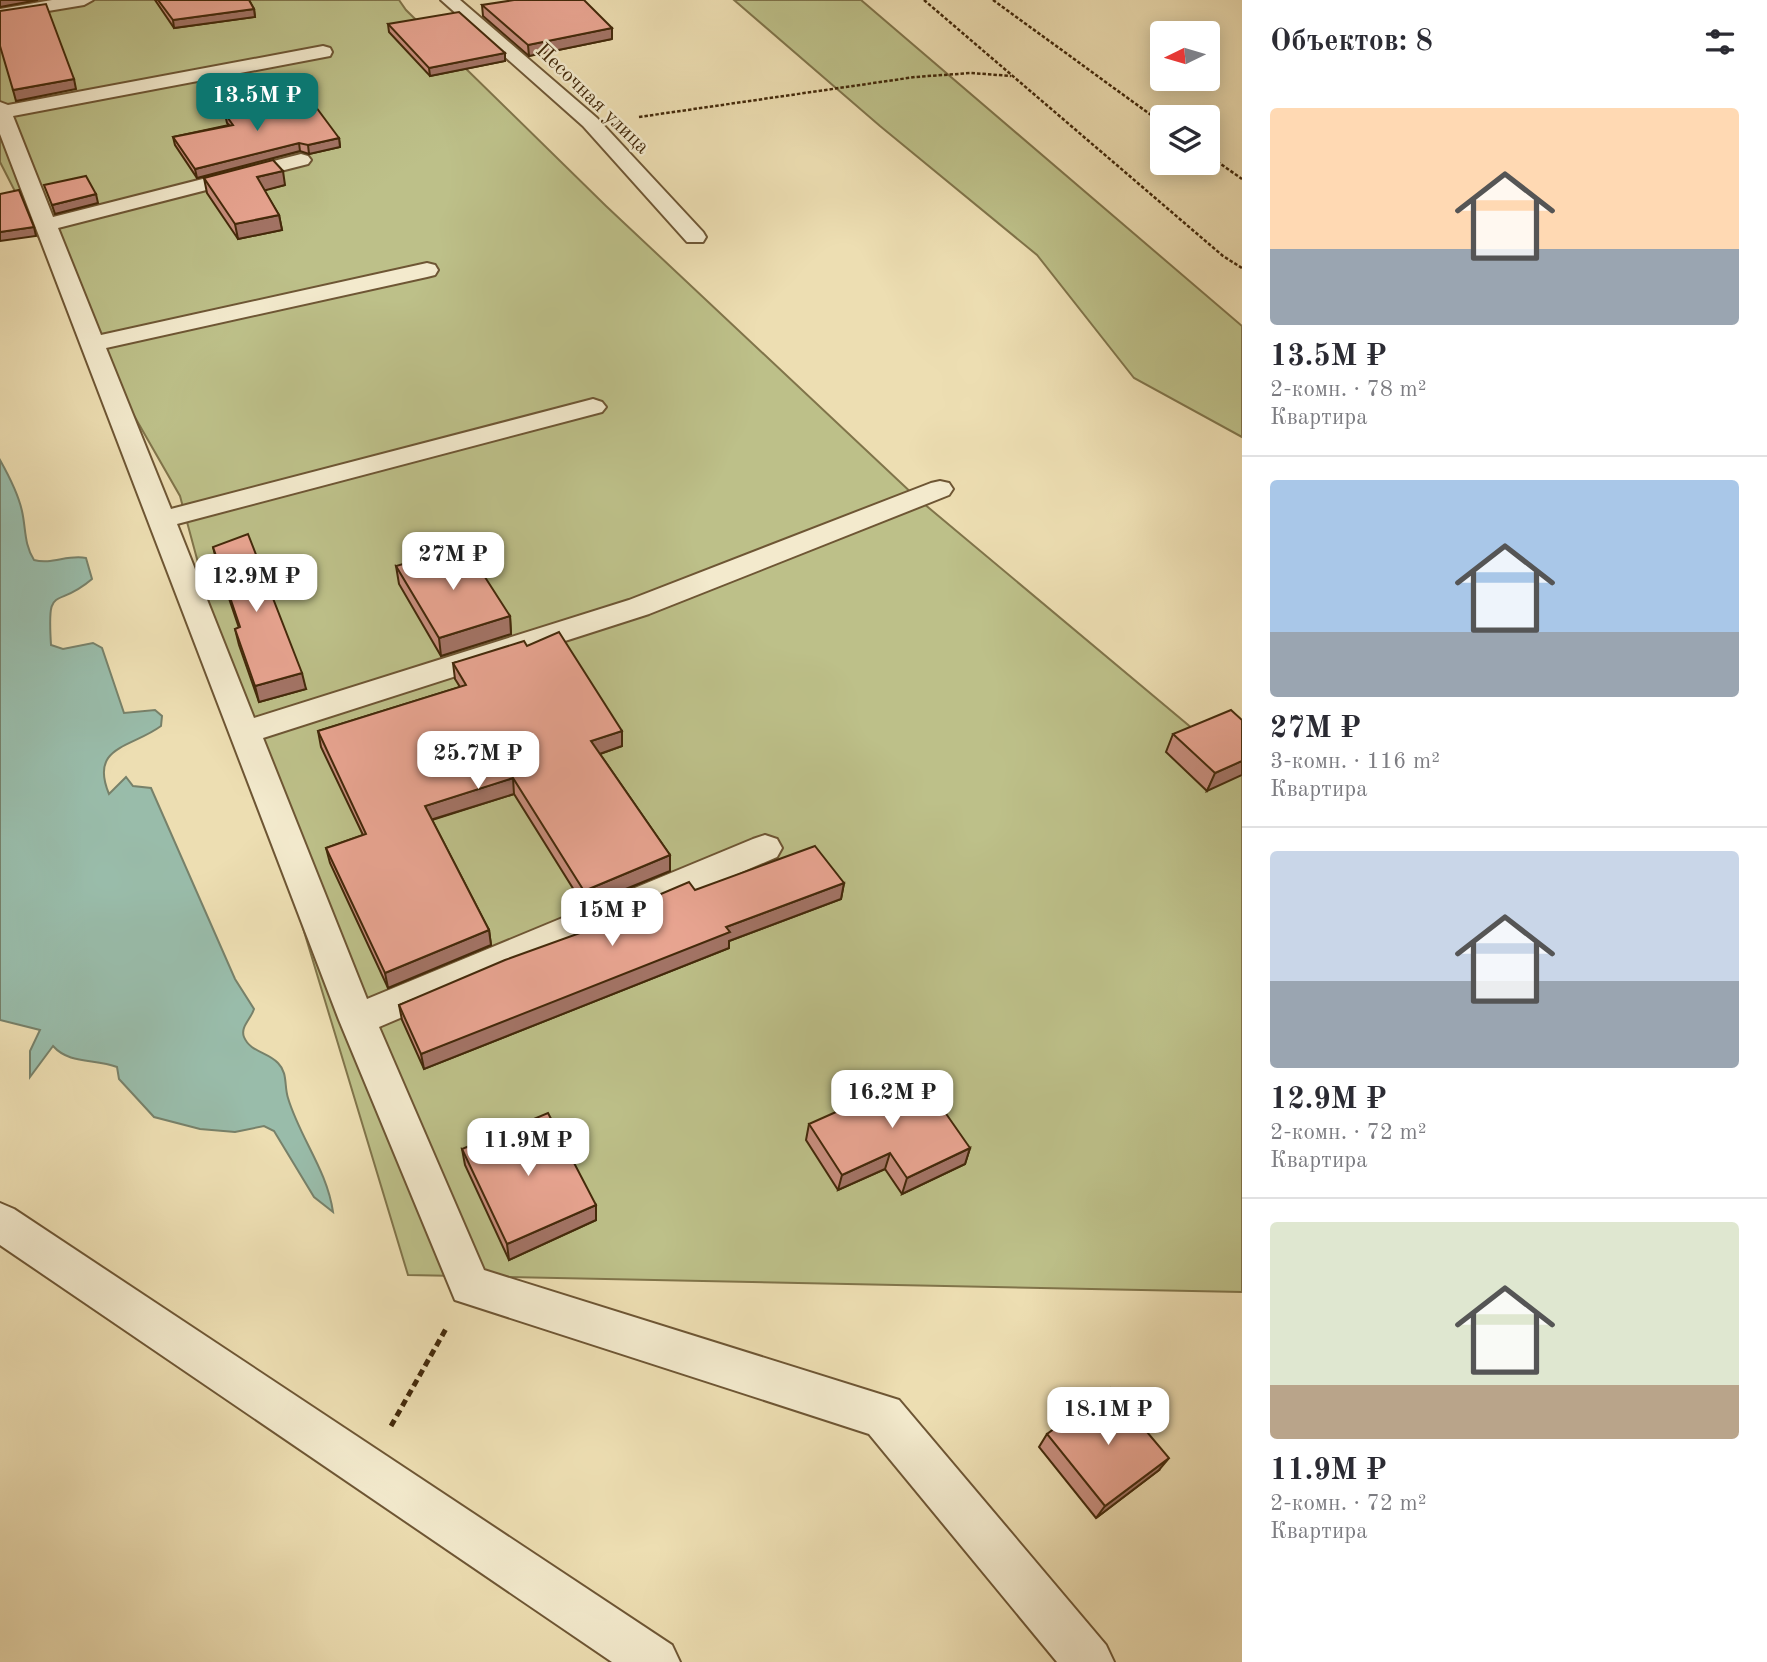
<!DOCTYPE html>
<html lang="ru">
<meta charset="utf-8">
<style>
:root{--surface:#fff;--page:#f7f7f7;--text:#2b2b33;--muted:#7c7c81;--line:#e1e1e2;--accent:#0f766e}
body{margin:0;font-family:"Old Standard TT",serif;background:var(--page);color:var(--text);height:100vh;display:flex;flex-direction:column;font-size:26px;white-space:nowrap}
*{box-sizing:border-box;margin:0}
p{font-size:23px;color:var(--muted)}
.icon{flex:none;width:38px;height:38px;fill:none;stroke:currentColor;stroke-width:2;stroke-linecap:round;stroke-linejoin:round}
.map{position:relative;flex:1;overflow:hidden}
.panel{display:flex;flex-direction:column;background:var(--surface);width:525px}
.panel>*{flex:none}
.needle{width:46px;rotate:265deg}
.controls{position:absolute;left:1150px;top:21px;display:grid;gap:14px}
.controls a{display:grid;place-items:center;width:70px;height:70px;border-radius:7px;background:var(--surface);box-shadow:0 4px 18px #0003;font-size:35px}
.price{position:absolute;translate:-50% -60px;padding:0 16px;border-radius:14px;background:#fff;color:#222;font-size:23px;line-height:46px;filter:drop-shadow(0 2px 4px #0008)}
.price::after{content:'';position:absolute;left:50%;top:42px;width:21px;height:16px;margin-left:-10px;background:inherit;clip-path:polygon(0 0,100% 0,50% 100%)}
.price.active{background:var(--accent);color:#fff}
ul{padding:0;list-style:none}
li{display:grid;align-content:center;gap:14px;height:371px;padding:0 28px}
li+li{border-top:2px solid var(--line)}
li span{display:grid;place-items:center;height:217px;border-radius:7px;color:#555}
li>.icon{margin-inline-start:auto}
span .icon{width:126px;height:126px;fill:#fffc;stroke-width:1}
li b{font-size:30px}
h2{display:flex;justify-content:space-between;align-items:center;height:84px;padding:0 28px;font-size:30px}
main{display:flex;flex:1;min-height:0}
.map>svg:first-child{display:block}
.green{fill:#bdc089;stroke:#80744a;stroke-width:2}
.water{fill:#99bcaa;stroke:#77816a;stroke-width:2}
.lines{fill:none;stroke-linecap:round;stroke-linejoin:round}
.service-casing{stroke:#6e5634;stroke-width:4}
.path-far1{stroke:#43290a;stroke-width:2.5;stroke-dasharray:3.5 2;stroke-linecap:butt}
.path{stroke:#43290a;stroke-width:5;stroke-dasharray:7 4.5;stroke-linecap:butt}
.service{fill:#f3eacd;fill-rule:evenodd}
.wall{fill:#c88e7e;stroke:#43290a;stroke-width:2}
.shaded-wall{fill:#a37466;stroke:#43290a;stroke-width:2}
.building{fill:#e9a592;stroke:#43290a;stroke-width:2}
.labels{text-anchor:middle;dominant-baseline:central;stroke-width:5;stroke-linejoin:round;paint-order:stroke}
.far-street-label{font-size:21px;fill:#43290a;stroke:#f3eacd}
</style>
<main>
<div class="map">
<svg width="1242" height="1662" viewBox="0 0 1242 1662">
<rect width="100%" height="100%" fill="#eddeb2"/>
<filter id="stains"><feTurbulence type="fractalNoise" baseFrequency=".00286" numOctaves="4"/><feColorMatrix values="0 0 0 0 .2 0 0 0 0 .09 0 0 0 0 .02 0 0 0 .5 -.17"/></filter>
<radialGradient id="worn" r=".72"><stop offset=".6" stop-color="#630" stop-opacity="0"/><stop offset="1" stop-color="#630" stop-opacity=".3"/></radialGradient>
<g class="green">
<path d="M0,0H399L406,10L606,206L917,498L1242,770V1292L408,1275L244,733L180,496L93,344L0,162Z"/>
<path d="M734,0H861L1242,326V437L1134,378L1037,255L880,126Z"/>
</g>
<path class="water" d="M0,460C9,476 18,493 22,511C26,529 24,544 34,560C52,565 68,554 86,558L92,579C55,611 47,581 51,645L63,649L93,643L102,648L124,713L155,710L162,716L161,726C131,748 89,746 109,794L126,777L133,786L151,788L235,979L254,1009C251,1019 240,1027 244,1037C250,1052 268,1052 278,1063C288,1073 284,1086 288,1098C300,1138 327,1170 333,1212L314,1197L274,1131L264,1126L235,1132L200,1129L154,1117L119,1079L117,1067C95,1058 70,1065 53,1046L30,1077V1051L40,1030L0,1020Z"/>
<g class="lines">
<defs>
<g id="service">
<path d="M52,0H93L84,5L0,19V9Z"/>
<path d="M441,0H460L597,118L703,232L706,237L703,242H687L583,126Z"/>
<path d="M323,46L330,48L332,52L330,56L13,116L53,217L301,154L308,156L311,160L308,164L58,228L101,335L427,263L435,265L438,270L435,275L427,277L106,348L171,509L593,399L602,402L606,407L602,412L177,524L254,718L629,600L931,483L940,481L949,483L953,489L949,495L649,614L263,738L367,999L753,839L765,835L777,839L782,848L777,857L379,1027L484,1270L899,1400L1106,1645L1114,1662H1057L869,1434L455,1300L339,1020L0,134V102L8,105Z"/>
<path d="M0,1203L14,1209L672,1645L680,1662H612L0,1245Z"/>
</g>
</defs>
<use href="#service" class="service-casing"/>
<g class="path-far1">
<path d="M924,0L1223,256L1242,268"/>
<path d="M993,0L1162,123"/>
<path d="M639,117L915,77L971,73L1011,76"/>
<path d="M1208,155L1242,179"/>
</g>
<path class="path" d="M391,1426L447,1327"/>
<use href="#service" class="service"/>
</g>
<g class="wall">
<path d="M155,0H249L254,9L255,17L174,28Z"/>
<path d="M482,5L612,39L529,56L483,16Z"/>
<path d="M388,24L505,53V61L430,76L389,32Z"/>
<path d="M225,114L339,138L340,147L309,154L300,151L197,178L175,145L173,137L229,125L227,123Z"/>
<path d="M204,178L285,185L264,190L279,215L282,230L238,239L207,193Z"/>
<path d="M213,547L306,689L259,702L239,645L235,629L239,628L217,563Z"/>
<path d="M396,566L510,616L511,634L441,656L399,584Z"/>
<path d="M527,646L622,731V746L600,754L670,855V871L584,906L514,794L432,820L489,930L491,945L388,988L330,863L326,848L363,835L321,747L318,731L460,687L455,679L453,663Z"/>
<path d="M1242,720L1207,791L1166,752L1173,734Z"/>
<path d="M844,883L841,899L729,941V948L424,1069L402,1020L399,1005L602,925V919L695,890Z"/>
<path d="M809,1124L970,1148L965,1164L902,1194L885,1169L838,1190L806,1140Z"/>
<path d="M462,1149L596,1205V1220L509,1260L465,1165Z"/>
<path d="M1047,1434L1159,1470L1096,1518L1039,1447Z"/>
</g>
<g class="shaded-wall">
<path d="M0,0H38L0,7Z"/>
<path d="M254,9L255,17L174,28L173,20Z"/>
<path d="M612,28V39L529,56L528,45Z"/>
<path d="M505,53V61L430,76L429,68Z"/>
<path d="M74,79L76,89L16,101L13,90Z"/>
<path d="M339,138L340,147L309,154L308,145Z"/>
<path d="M299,143L300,151L197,178L195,169Z"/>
<path d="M283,171L285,185L259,192L257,177Z"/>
<path d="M96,194L98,203L55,214L52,205Z"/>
<path d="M279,215L282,230L238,239L235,224Z"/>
<path d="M34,227L36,236L0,241V232Z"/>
<path d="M510,616L511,634L441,656L439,638Z"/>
<path d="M302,673L306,689L259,702L255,686Z"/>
<path d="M622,731V746L591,757V741Z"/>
<path d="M1242,761V775L1207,791L1215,773Z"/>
<path d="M513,778L514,794L427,821L425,806Z"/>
<path d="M670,855V871L584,906V891Z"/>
<path d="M844,883L841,899L729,941V948L424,1069L421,1054L726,927Z"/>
<path d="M489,930L491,945L388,988L385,973Z"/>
<path d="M970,1148L965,1164L902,1194L907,1178Z"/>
<path d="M890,1153L885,1169L838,1190L842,1175Z"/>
<path d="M596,1205V1220L509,1260L507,1244Z"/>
<path d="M1169,1458L1159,1470L1096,1518L1105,1506Z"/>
</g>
<g class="building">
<path d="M158,0H249L254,9L173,20Z"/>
<path d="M514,0H584L612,28L528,45L482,5Z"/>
<path d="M46,4L74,79L13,90L0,46V11Z"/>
<path d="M459,12L505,53L429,68L388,24Z"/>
<path d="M310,99L339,138L308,145L299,143L195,169L173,137L233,125L225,114Z"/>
<path d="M273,160L283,171L257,177L279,215L235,224L204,178Z"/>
<path d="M86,176L96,194L52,205L44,185Z"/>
<path d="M19,190L34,227L0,232V194Z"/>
<path d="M248,534L302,673L255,686L235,629L240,627L213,547Z"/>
<path d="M465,546L510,616L439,638L396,566Z"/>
<path d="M559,632L622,731L591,741L670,855L584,891L513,778L425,806L489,930L385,973L326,848L366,834L318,731L466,685L453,663L524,641L527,646Z"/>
<path d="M1231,710L1242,720V761L1215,773L1173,734Z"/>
<path d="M815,846L844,883L726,927L730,932L421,1054L399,1005L505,960L605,924L602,919L689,882L695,890Z"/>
<path d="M919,1075L970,1148L907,1178L890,1153L842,1175L809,1124Z"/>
<path d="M548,1113L596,1205L507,1244L462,1149Z"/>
<path d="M1110,1388L1169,1458L1105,1506L1047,1434Z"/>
</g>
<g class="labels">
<g class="far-street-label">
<text transform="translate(592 99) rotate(44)">Песочная улица</text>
</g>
</g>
<rect width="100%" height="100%" filter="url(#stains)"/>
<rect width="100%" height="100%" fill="url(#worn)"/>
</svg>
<div class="controls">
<a><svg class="needle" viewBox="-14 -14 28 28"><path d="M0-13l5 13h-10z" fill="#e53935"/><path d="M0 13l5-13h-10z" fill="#7c7c81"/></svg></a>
<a><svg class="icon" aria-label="layers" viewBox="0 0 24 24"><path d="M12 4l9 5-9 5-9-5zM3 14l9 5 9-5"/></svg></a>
</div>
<b class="price active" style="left:257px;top:133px">13.5M ₽</b>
<b class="price" style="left:453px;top:592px">27M ₽</b>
<b class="price" style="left:256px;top:614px">12.9M ₽</b>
<b class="price" style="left:478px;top:791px">25.7M ₽</b>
<b class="price" style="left:612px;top:948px">15M ₽</b>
<b class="price" style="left:892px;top:1130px">16.2M ₽</b>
<b class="price" style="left:528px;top:1178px">11.9M ₽</b>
<b class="price" style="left:1108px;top:1447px">18.1M ₽</b>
</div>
<section class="panel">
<h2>Объектов: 8<svg class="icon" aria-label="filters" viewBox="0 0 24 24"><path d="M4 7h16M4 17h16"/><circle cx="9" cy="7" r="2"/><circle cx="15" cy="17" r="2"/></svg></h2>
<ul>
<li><span style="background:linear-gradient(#ffd9b3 65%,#9aa5b1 0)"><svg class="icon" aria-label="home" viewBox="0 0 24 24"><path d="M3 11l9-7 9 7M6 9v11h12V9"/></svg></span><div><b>13.5M ₽</b><p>2-комн. · 78 m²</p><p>Квартира</p></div></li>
<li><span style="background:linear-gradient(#a9c7e8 70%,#9aa5b1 0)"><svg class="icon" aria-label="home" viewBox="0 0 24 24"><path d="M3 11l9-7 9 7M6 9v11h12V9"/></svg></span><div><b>27M ₽</b><p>3-комн. · 116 m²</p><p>Квартира</p></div></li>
<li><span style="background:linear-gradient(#c9d6e8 60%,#9aa5b1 0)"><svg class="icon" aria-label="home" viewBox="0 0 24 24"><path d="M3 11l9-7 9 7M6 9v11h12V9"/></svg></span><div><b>12.9M ₽</b><p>2-комн. · 72 m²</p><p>Квартира</p></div></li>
<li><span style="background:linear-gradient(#dfe7d0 75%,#b9a48a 0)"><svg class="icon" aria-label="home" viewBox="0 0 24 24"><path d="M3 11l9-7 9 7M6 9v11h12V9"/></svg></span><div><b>11.9M ₽</b><p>2-комн. · 72 m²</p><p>Квартира</p></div></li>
</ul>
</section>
</main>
